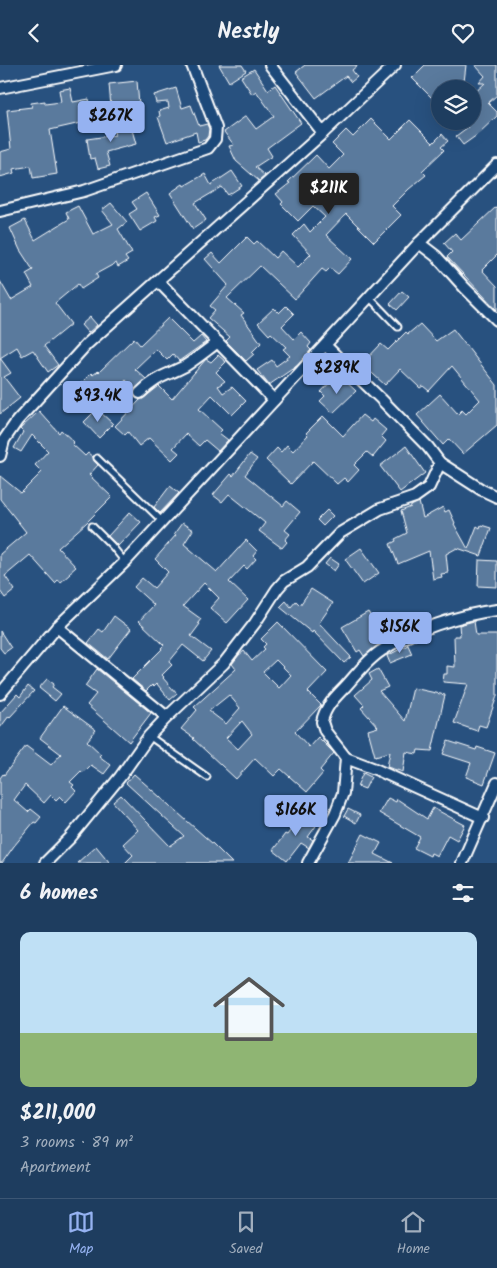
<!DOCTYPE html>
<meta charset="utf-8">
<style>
:root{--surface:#1e3d5f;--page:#2b4868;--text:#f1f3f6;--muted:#a1aebd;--line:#3c5674;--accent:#95b2f1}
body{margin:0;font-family:Kalam,sans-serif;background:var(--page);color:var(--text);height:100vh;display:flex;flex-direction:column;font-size:19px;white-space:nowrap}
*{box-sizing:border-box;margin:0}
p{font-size:16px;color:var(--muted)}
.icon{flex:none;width:28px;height:28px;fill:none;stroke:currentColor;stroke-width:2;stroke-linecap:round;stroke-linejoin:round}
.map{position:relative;height:798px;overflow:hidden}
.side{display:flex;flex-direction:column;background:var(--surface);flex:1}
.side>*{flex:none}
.tools{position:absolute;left:431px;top:15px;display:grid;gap:10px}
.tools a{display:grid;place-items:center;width:50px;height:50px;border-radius:50%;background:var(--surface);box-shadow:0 5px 20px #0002,0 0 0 1px var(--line);font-size:25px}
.price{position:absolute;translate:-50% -42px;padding:0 11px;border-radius:5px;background:var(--accent);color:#111;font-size:16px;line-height:32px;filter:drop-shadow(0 1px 2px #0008)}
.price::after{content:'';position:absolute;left:50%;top:30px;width:15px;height:11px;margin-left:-8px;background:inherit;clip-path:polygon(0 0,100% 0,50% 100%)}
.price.active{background:#222;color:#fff}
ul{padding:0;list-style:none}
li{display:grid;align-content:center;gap:10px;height:265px;padding:0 20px}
li span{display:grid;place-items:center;height:155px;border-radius:10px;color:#555}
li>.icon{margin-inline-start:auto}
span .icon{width:90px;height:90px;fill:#fffc;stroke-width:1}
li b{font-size:21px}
h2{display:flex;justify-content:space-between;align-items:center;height:60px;padding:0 20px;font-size:21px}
header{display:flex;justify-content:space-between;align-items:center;height:65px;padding:0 20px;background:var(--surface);font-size:22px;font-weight:700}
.dock{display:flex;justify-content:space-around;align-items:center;height:70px;border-top:1px solid var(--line);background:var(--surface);font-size:14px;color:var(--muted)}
.dock a{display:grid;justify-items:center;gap:2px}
.dock .active{color:var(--accent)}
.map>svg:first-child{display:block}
.building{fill:#5a7a9d;stroke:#fff;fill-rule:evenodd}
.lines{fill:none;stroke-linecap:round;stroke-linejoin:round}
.lane-casing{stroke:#fff;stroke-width:9}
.street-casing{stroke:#fff;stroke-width:14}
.lane{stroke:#1f4a7a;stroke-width:5}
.street{stroke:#1f4a7a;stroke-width:10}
</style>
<header><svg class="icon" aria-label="back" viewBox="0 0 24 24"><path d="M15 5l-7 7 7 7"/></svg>Nestly<svg class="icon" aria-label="heart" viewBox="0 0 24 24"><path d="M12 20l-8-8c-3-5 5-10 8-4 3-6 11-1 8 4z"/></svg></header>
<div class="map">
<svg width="497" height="798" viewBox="0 0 497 798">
<rect width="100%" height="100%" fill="#28517f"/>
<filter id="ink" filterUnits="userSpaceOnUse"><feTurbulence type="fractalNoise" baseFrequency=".02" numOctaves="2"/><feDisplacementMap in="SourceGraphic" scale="10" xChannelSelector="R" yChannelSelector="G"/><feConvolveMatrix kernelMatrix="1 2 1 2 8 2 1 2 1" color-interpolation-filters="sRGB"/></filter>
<g filter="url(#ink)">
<g class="building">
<path d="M219,0H242L246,6L229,17Z"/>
<path d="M305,0H358L352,5L357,12L351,17L346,11L316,33L296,7Z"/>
<path d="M425,0H466L464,17L448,16L454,24H440V33L436,37L412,13Z"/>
<path d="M475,0H497V30L488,38L497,47V51L477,70L463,80L456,71L468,62L462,56H472V30L485,18H479L485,11Z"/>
<path d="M254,4L268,25L275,20L301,58L267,83L272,91L255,102L265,111L259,116L236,96L229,81L234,80L224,67L246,51L256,64L274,51L256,26L252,29L241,12Z"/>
<path d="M137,16L139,40L111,42L109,19Z"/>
<path d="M70,23L73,37L89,34L94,55L50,65L57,109L33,113L31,101L13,104L14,108L0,112V87L11,84L7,45L32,42L31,38L45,36V39L61,37L59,25Z"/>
<path d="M176,23L182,43L191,40L199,61L207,59L209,64L208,71L205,75L198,77L196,67L167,77L158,52L160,51L159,46L169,43L168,37L156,38L154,30Z"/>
<path d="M129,54L136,79L106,87L110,101L98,104L95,93L90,94L87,74L115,70L112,58Z"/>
<path d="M371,54L391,74L410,55L433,78L442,69L448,76L441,82L444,85L422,106L426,110L409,124L392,141L401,150L374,177L346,149L326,170L352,194L338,209L330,203L326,207L322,204L295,234L260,201L227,233L244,248L241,250L261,278L252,287L254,289L246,296L226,276L230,272L208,253L215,245L210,241L228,220L205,194L212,188L221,198L247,172L254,179L257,176L275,193L281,186L298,202L311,189L293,170L304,159L310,167L325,152L313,141L298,156L281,139L283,137L276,129L290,118L288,117L316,90L329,104L343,90L332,79L346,65L353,72Z"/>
<path d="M232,106L242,121L228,130L222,122L195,138L206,155L193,164L170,128L183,119L184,121L205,109L211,120Z"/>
<path d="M146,128L160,150L155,152L157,156L140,166L129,149L137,144L132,137Z"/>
<path d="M111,138L127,157L118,164L132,188L125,192L128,196L118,202L116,198L96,209L98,213L81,224L78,219L55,238L71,259L44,281L58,300L48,307L33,285L22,291L17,282L0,293L11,308L4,312L20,333L0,349V216L11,235L33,222L26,209L33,205L20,185L10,163L25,155L35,175L69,154L66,147L78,141L93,169L113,159L102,145Z"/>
<path d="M497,141V190L482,205L497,221V245L447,192L452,187L444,178L455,168L461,175Z"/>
<path d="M402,226L409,232L397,245L390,239Z"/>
<path d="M286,241L294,249L282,261L294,274L301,267L311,278L308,282L311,285L298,300L269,320L257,305L272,295L276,301L290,291L283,284L286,282L271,268L269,270L258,258L274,243L279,248Z"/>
<path d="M90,252L97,260L88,268L81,260Z"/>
<path d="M168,253L193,278L201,271L206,277L179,296L173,289L167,295L156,284L135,304L146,314L135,324L126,315L113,328L114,330L105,340L82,317L91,308L93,310L98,306L99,307L134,273L140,280Z"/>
<path d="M420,259L436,276L453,264L497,320V360L463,389L449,374L443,380L417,350L440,329L458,349L462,345L466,349L480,335L452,301L429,326L423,321L420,323L400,304L385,320L362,299L381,279L388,285L406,267L408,269Z"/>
<path d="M218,290L226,297L216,307L225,316L218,321L223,328L232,322L246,336L232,350L212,330L199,344L222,365L219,368L228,375L218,386L205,375L199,381L186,369L173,383L179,388L172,395L149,373L139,381L128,367L125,370L115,361L140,335L144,333L159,321L172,334L206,294L211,297Z"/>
<path d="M333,314L339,319L343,314L356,326L333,348L320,336L325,331L321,327Z"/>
<path d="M97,344L113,359L99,373L84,357Z"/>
<path d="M39,346L59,368L61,365L74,377L72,379L85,391L88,388L93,392L94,396L98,400L89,410L112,432L86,458L58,483L76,502L69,508L70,509L61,517L58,515L55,518L30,490L5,511L15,525L5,533L0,526V489L26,467L0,434V411L21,428L42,407L35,400L48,386L32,370L21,387L14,383L23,367L20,364Z"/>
<path d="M362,350L371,357L373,354L386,365L381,371L386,376L373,392L367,387L354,400L359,405L348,417L344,413L337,419L313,396L291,419L266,395L277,383L281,387L287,380L293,386L308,370L306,368L323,351L343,371Z"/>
<path d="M406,381L425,408L400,427L380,401Z"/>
<path d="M250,389L257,394L245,410L283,441L287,436L300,447L285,465L290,469L285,475L287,477L282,483L259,466L265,458L229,429L222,437L213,430L231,409L233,411Z"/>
<path d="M170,421L179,428L160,448L154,442Z"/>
<path d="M419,437L423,453L443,442L445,447L449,445L455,458L454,459L468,484L477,461L480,463L481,460L491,463L481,491L457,483L446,489L448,508L441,509L442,512L433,514L429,486L398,499L390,479L396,476L395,474L407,468L401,446L411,442V441Z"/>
<path d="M327,445L333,451L323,461L317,455Z"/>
<path d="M130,447L141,457L118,481L108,471Z"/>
<path d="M182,458L193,465L184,479L217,507L246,475L257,486L253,491L256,494L247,504L244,501L229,517L248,535L227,558L210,543L219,533L204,518L183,541L201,554L198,558L200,559L191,571L211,586L203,596L183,580L169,597L172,600L162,610L164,612L163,613L177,629L170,635L157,619L154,622L152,620L146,626L132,614L162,584L161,583L164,580L139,556L154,540L134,522L142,513L154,523L168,507L155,494L176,470L174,469Z"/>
<path d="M361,483L379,508L363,519L345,494Z"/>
<path d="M330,493L339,499L334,506L325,499Z"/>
<path d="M479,495L497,496V522L478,521Z"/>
<path d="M311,524L333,538L319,558L351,592L344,598L313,566L312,568L280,542L286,536L291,542L296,536L300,540Z"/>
<path d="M368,547L379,565L373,568L381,578L364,591L360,585L357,587L342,562Z"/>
<path d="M114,551L131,564L108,594L88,578L99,564L103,567Z"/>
<path d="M474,556L476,570H497V631L486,662L479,660L477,666L454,658L468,619L443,617L444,609H447V601L455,602L454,571H460L459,560Z"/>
<path d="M278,557L327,607L308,627L321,640L295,667L309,682L318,672L334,688L320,705L323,708L307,727L281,704L274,711L255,693L236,714L193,674L194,673L181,664L197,645L194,642L236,604L232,599L239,590L244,586L252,596L265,584L263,582L266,579L261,574ZM276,595L291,610L279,623L263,607ZM229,630L240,643L226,659L209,646ZM242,656L252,669L238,684L226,673Z"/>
<path d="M0,566L11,583L4,588L0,583Z"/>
<path d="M408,580L412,589L390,598L387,591Z"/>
<path d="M97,604L151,648L129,677L87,640L96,629L85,621Z"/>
<path d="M378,604L388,622L379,626L405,656L413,623L445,630L432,686L418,685L417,689L406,687L403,707L387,702L390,687L375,691L368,665L378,662L361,643L364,640L355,630L372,615L369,609Z"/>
<path d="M47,614L54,619L52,622L61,629L55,636L39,623Z"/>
<path d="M28,621L34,626L10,652L9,651L0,663V648L17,629L20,632Z"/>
<path d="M63,641L96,665L87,676L101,689L99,691L111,700L104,709L91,700L83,708L81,706L70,717L74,720L72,722L76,726L66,737L60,731L56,735L51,730L44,738L25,720L14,735L28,747L31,744L41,752L36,758L34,757L14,781L2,798H0V713L3,709L4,710L26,681L51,700L61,689L40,673Z"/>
<path d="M448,676L476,685L477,682L495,688L484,719L466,712L471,698L443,689Z"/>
<path d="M363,708L371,712L365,724L357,721Z"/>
<path d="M134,709L213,779L232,798H125L133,790L123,779L138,765L113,737L121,730L170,781L184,771L126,718Z"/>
<path d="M388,733L396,737L397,734L427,754L433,743L465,760L457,775L448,770L437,791L431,788L430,791L414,783L420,772L379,748Z"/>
<path d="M348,744L360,750L356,758L344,751Z"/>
<path d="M304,747L313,754L311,757L316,761L308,772L313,775L309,783L301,778L287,796L273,785L285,769L287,770Z"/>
<path d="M363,769L381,778L375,789L393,798H348Z"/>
<path d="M96,781L110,798H77Z"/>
</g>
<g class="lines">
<defs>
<g id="lane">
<path d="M369,232L398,262"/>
<path d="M97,393L162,456"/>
<path d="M92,461L112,481L125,497"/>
<path d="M149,671L207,712"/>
</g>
<g id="street">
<path d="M270,0L323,68"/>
<path d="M0,23L116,0"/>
<path d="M0,146L84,126L208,83L215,74L216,63L192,0"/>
<path d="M419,178L436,191L464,222L497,255"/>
<path d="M158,216L274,335"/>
<path d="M326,281L381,334L428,382L440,398L482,425L497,432"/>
<path d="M140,328C157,311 166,311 185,301C196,294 207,285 218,277"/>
<path d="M0,391L4,375L17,356L87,279L323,68L395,0"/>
<path d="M57,562L167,652"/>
<path d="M0,629L57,562L125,497L419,178L497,100"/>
<path d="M483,753L375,704L346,693L325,666L322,657C324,643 336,631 345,622C356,610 367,595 381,586C410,566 462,549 497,545"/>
<path d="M45,798L70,773L120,712L149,671L167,652L224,598L255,558L277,524L284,516L307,502L340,468L380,444L415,432L429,422L440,398"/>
<path d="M308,798L335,749L343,728L346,693"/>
<path d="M462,798L497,718"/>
</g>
</defs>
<use href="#lane" class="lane-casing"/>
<use href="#street" class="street-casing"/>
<use href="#lane" class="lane"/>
<use href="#street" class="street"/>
</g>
</g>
</svg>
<div class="tools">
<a><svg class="icon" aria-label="layers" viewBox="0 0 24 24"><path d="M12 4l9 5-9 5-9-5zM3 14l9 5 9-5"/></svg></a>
</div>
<b class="price" style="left:111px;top:78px">$267K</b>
<b class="price active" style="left:329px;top:150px">$211K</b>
<b class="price" style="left:337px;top:330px">$289K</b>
<b class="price" style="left:98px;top:358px">$93.4K</b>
<b class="price" style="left:400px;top:589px">$156K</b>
<b class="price" style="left:296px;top:772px">$166K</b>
</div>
<section class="side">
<h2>6 homes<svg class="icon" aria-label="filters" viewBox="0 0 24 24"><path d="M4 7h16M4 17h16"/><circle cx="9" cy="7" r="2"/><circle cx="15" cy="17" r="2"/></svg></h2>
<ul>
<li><span style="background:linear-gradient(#bfe0f5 65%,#8fb573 0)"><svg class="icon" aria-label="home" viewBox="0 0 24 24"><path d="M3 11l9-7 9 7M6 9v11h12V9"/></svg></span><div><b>$211,000</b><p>3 rooms · 89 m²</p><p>Apartment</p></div></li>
</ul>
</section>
<nav class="dock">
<a class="active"><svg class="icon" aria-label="map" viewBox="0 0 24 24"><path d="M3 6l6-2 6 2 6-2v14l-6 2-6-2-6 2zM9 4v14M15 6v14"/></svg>Map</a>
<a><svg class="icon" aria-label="saved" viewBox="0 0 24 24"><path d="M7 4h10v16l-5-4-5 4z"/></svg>Saved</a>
<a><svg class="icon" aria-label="home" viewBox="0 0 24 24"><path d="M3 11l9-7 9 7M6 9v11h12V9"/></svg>Home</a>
</nav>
